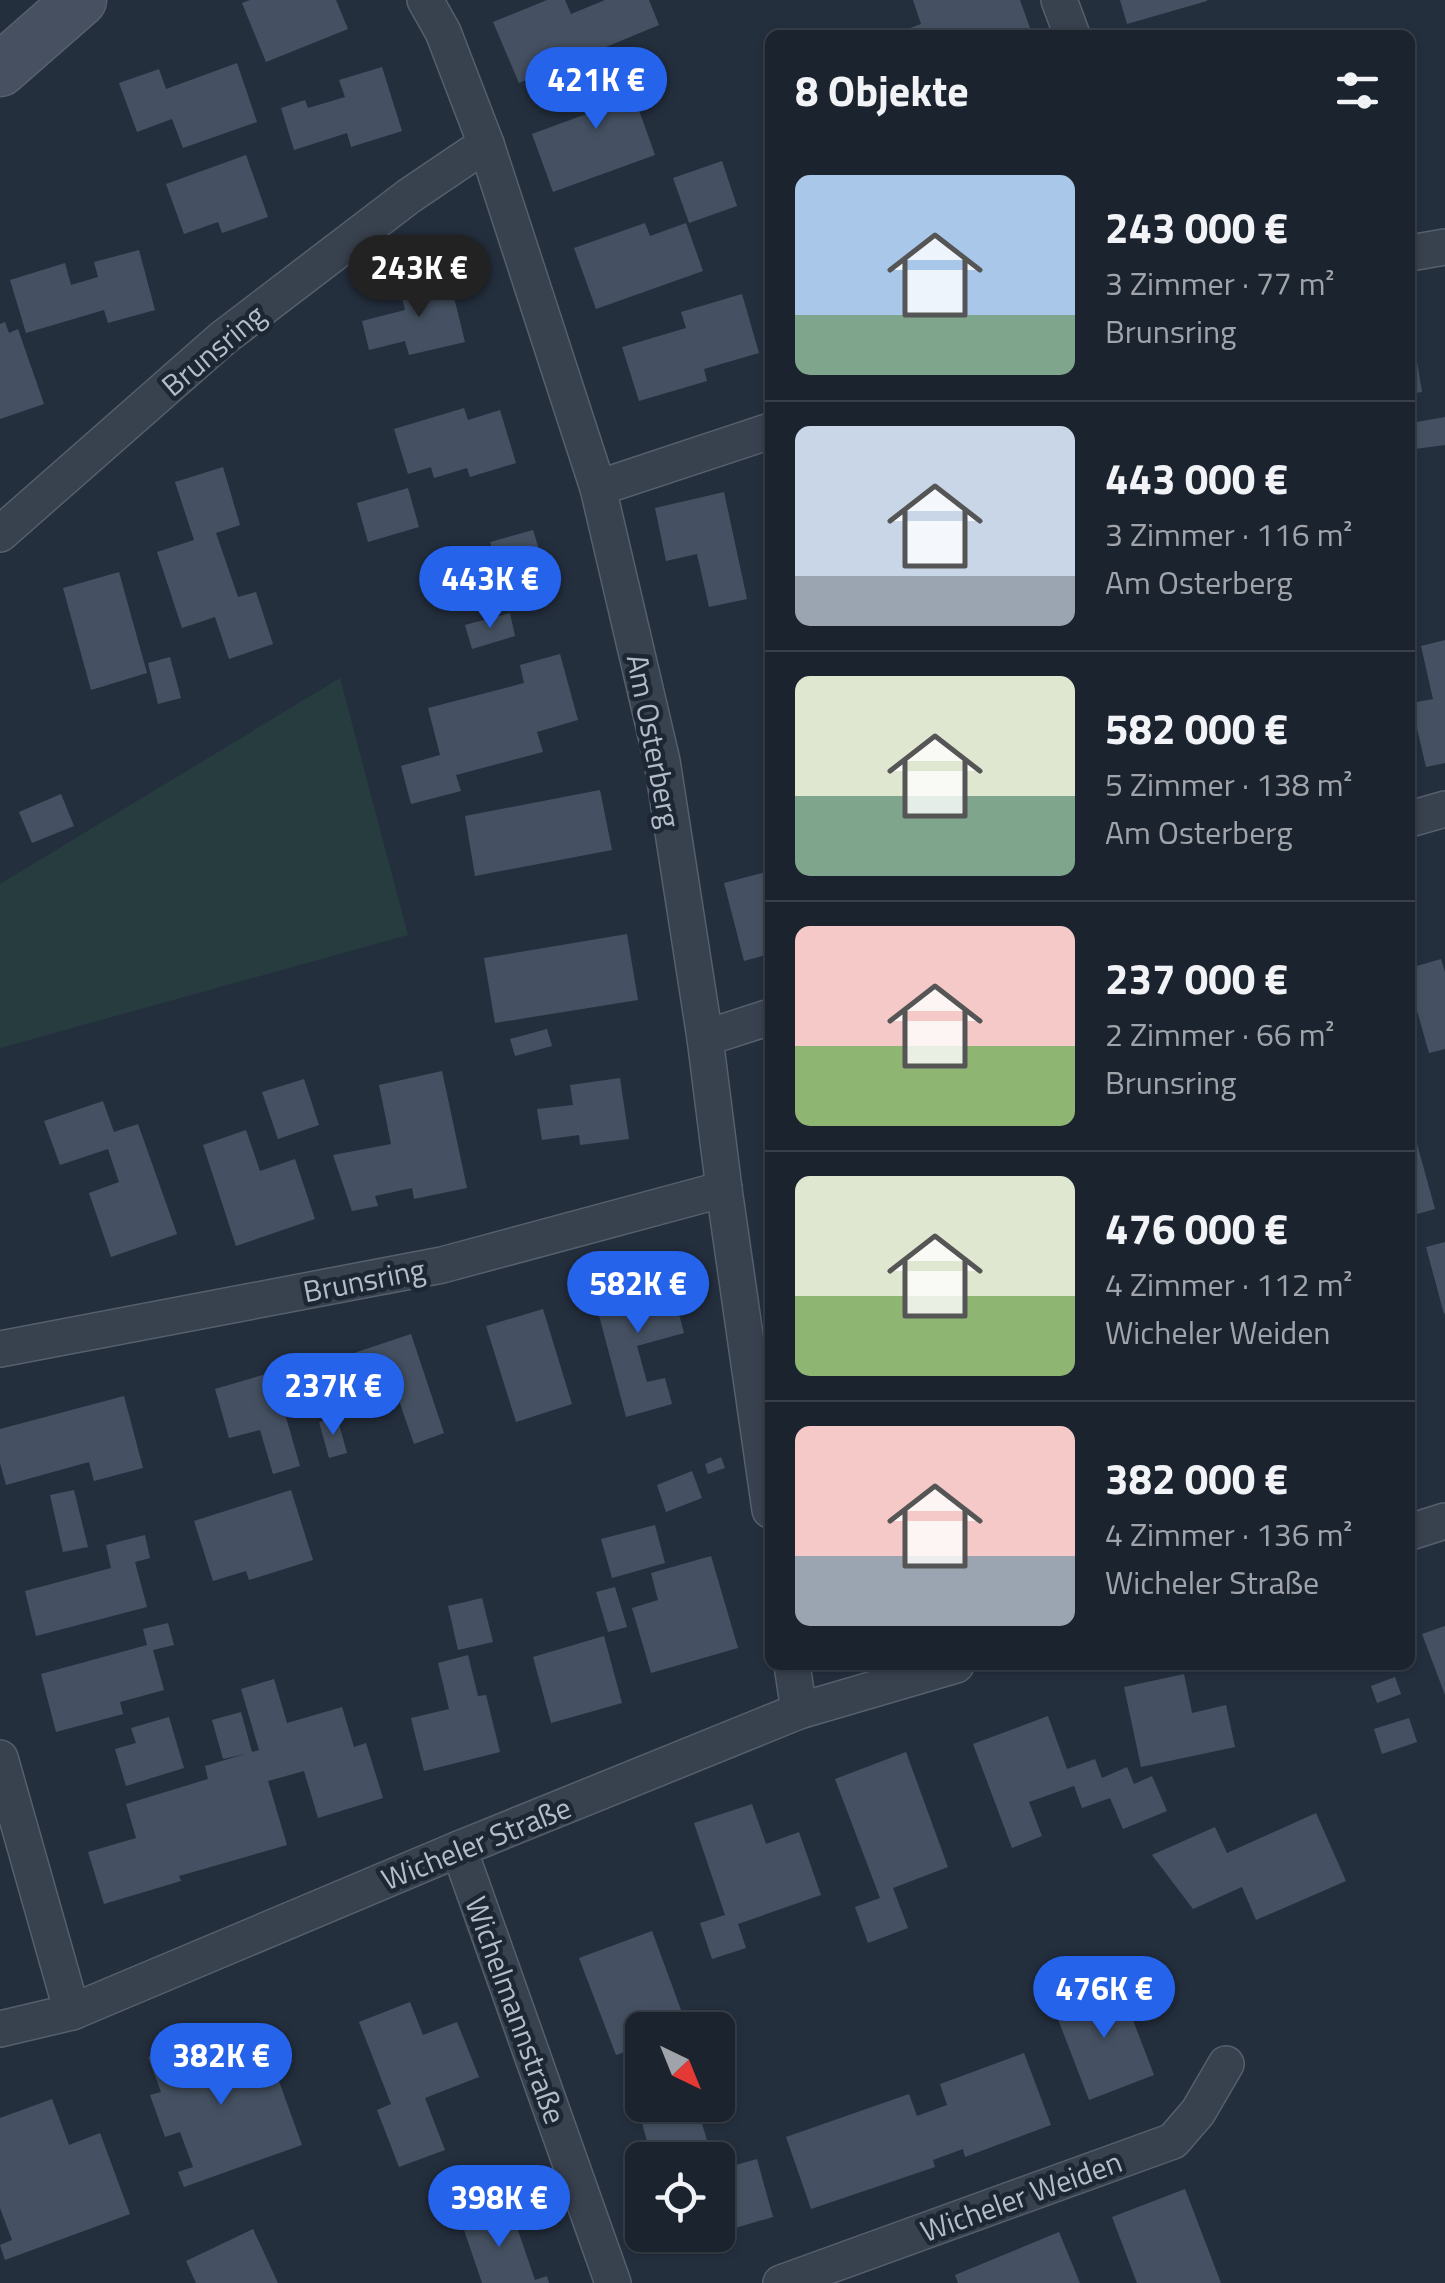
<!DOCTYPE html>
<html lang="de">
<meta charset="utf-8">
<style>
:root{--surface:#1b232e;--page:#242b36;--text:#f1f3f6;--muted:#a0a4aa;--line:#39404a;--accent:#2563eb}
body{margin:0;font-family:"Titillium Web",sans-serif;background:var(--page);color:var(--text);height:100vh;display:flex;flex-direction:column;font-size:38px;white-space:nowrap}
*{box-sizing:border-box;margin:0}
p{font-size:32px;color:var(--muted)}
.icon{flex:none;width:55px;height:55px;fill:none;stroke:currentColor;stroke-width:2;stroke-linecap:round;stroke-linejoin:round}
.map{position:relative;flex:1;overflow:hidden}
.drawer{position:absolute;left:765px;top:30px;width:650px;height:1640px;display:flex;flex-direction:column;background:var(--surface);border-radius:15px;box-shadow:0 2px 8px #0004,0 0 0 2px var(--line)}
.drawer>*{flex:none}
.needle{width:65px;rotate:137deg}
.fabs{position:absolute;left:625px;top:2012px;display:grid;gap:20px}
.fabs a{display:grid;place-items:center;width:110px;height:110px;border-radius:15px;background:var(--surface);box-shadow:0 2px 8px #0004,0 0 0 2px var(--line);font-size:50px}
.price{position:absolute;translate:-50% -85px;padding:0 22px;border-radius:35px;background:var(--accent);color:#fff;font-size:32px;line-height:65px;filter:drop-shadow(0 2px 5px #0008)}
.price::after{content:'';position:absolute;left:50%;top:60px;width:30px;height:22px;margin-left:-15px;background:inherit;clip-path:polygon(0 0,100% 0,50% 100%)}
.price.selected{background:#222;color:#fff}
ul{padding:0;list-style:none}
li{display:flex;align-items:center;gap:30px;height:250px;padding:0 30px}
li+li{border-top:2px solid var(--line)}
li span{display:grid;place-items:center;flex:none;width:280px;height:200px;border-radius:15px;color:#555}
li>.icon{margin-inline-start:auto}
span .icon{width:120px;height:120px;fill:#fffc;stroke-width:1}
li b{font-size:42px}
h2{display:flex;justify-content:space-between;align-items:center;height:120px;padding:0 30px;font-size:42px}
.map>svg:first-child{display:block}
.green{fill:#263c3f}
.building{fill:#455162}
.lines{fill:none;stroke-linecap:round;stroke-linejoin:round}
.street-casing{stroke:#565f6c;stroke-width:38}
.secondary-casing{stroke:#565f6c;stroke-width:55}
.street{stroke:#38414e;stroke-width:35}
.secondary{stroke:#465061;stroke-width:52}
.labels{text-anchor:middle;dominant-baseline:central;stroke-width:9;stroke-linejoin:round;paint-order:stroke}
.street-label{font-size:30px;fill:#b4bcc9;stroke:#1d2633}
</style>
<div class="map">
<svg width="1445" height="2283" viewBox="0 0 1445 2283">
<rect width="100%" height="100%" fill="#242f3e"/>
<path class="green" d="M340,678L408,935L0,1048V884Z"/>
<g class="building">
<path d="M250,0H336L348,29L266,62L242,3Z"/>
<path d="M547,0H565L571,14L605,0H649L659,25L519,83L493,22Z"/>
<path d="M913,0H1020L1030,28L1010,35H891L921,24Z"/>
<path d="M1120,0H1207V1L1127,24Z"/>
<path d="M621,60L655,155L553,192L532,134L589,113L576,76Z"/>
<path d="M237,63L257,122L183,148L172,119L137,132L119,83L159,69L166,89Z"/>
<path d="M382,67L402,131L351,147L347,133L294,150L281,108L305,100L308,108L345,97L339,80Z"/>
<path d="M246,155L268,217L222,233L218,222L184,234L166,184Z"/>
<path d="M722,161L737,206L689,223L673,178Z"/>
<path d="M645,223L650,236L686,223L703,271L596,309L574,248Z"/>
<path d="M139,250L155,310L108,323L104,310L26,333L10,280L65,263L71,285L98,277L94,262Z"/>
<path d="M449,277L465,342L409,355L405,341L369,350L362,321L405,310L400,289Z"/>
<path d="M742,294L759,353L704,369L707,381L639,401L622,347L686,328L681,312Z"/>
<path d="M5,322L9,333L18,329L44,404L0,419V324Z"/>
<path d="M1412,330L1422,392L1410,394V331Z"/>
<path d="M464,408L468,420L500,410L516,463L470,477L467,468L434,478L431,467L408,474L394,429Z"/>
<path d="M1445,417V445L1415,449L1411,423Z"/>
<path d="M223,467L240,525L216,533L238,597L256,592L273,644L229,659L215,617L182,628L157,552L194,540L175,482Z"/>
<path d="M408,488L419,527L368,542L357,503Z"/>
<path d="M724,492L747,599L709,607L697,554L666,561L655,508Z"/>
<path d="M533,530L553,595L506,608L502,593L450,608L441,574L495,559L490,542Z"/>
<path d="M119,572L147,673L91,690L63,588Z"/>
<path d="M510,613L515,636L472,649L465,625Z"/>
<path d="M1445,640V763L1426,767L1411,703L1433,699L1421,646Z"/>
<path d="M560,654L578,720L537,732L543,752L456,775L461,791L411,804L401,766L440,755L428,708L524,683L520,665Z"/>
<path d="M170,657L181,698L158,704L148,663Z"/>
<path d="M600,790L612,850L475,876L465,816Z"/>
<path d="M61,794L74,826L32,843L19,812Z"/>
<path d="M770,871V954L744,961L724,883Z"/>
<path d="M627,934L638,1000L495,1023L484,958Z"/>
<path d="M1441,959L1445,972V1049L1429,1053L1410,986V968Z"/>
<path d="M547,1029L552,1046L515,1056L510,1039Z"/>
<path d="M442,1071L467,1188L414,1199L412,1188L375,1196L378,1206L352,1211L333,1155L391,1144L379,1085Z"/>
<path d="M620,1078L629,1139L580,1145L579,1135L542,1140L537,1109L573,1105L570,1085Z"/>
<path d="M304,1079L319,1125L278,1139L262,1092Z"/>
<path d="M103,1101L114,1132L138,1124L177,1234L111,1257L89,1193L119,1182L108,1149L60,1165L44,1121Z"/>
<path d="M1411,1122L1435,1209L1410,1216V1123Z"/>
<path d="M246,1130L260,1171L295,1159L315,1219L236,1246L203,1145Z"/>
<path d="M1445,1242V1313L1444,1314L1426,1247Z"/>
<path d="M668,1272L684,1333L637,1346L647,1382L665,1378L672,1404L626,1417L593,1293Z"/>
<path d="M543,1309L572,1404L516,1422L486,1326Z"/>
<path d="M411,1334L444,1433L414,1444L396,1392L367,1403L351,1354Z"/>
<path d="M273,1372L300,1466L273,1474L260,1430L229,1438L215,1389Z"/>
<path d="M124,1396L143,1468L94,1481L89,1462L6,1485L0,1463V1429Z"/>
<path d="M337,1417L347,1453L329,1458L319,1422Z"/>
<path d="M721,1457L725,1468L708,1474L705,1464Z"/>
<path d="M692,1471L702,1498L666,1512L657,1485Z"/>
<path d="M74,1490L88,1547L63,1552L50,1495Z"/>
<path d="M291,1490L313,1560L249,1580L246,1571L213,1581L194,1521Z"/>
<path d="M655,1525L665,1563L612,1578L601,1539Z"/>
<path d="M145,1535L150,1558L135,1562L147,1607L36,1636L25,1591L111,1568L106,1545Z"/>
<path d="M711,1556L738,1648L651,1673L632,1608L658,1600L651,1573Z"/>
<path d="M615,1587L627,1627L608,1632L596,1592Z"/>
<path d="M482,1598L493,1642L458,1650L448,1606Z"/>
<path d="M168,1623L174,1645L153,1650L164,1690L120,1702L123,1714L56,1732L41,1674L147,1645L143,1629Z"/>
<path d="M1445,1626V1695L1422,1634Z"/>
<path d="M604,1636L622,1703L551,1723L533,1657Z"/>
<path d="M468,1655L478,1696L486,1695L500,1752L424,1771L411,1718L449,1709L438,1663Z"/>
<path d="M1184,1674L1192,1713L1226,1705L1235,1747L1141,1767L1124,1687Z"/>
<path d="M1395,1677L1401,1694L1377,1703L1371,1686Z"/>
<path d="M274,1679L287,1723L342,1707L354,1747L366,1743L383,1798L318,1818L304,1771L268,1781L287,1845L179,1876L181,1881L104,1904L88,1852L136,1838L126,1804L208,1779L205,1766L245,1754L223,1759L212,1720L241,1712L252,1752L259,1750L241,1689Z"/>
<path d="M1048,1716L1067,1769L1095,1759L1102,1778L1127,1767L1134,1784L1152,1776L1167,1811L1123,1829L1110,1798L1082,1808L1074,1786L1029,1802L1042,1836L1012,1848L973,1744Z"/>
<path d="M169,1717L184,1768L126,1786L115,1749L136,1743L131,1728Z"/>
<path d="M1409,1718L1417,1742L1382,1754L1374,1729Z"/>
<path d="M906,1752L948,1867L893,1888L908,1928L868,1943L855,1907L880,1898L835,1779Z"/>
<path d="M752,1804L766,1844L799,1832L821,1895L738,1924L746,1948L712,1959L700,1923L725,1915L694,1823Z"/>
<path d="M1316,1813L1346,1881L1256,1920L1242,1887L1193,1909L1152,1855L1215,1827L1227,1853Z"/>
<path d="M652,1931L688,2029L728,2015L735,2033L718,2040V2030H642V2064L636,2048L616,2055L579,1958Z"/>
<path d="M1118,1981L1154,2075L1089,2100L1053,2006Z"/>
<path d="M410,2002L423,2035L457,2022L479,2077L425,2098L445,2150L399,2167L377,2110L391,2104L359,2022Z"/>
<path d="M222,2030L237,2072L271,2059L302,2145L184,2187L178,2172L193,2167L180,2132L165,2137L150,2095L161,2092L148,2057Z"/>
<path d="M1024,2053L1051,2125L965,2157L963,2149L933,2160L935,2167L811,2209L786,2137L909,2094L917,2116L947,2105L940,2084Z"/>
<path d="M52,2099L69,2145L100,2133L130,2214L5,2260L0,2245L12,2240L0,2208V2118Z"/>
<path d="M697,2107L713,2160H652L642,2123Z"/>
<path d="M757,2159L773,2217L718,2233V2170Z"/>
<path d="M1185,2189L1221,2283H1137L1112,2217Z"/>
<path d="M510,2207L535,2280L547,2276L549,2283H482L462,2224Z"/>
<path d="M253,2229L278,2283H196L186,2261Z"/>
<path d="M1059,2232L1080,2283H958L955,2275Z"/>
<path d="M674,2235H708V2236L677,2245Z"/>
</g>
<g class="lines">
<defs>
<g id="street">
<path d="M425,0L443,32L486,144L598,488L662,761L705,1038L724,1189L770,1510"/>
<path d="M1059,0L1072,35"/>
<path d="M1410,253L1445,247"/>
<path d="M598,488L770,431"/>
<path d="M0,534L223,338L409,196L486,144"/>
<path d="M1410,819L1445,809"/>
<path d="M705,1038L770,1017"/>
<path d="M0,1349L442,1265L724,1189"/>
<path d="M1410,1532L1445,1521"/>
<path d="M792,1665L799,1711"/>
<path d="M0,1758L72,2012"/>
<path d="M459,1849L613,2283"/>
<path d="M0,2029L72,2012L459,1849L799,1711L956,1665"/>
<path d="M781,2283L1173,2141L1198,2112L1226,2064"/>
</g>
<path id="secondary" d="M0,70L80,0"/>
</defs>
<use href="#street" class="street-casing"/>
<use href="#secondary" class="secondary-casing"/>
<use href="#street" class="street"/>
<use href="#secondary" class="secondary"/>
</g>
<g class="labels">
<g class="street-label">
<text transform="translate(213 350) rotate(-40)">Brunsring</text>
<text transform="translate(654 741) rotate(79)">Am Osterberg</text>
<text transform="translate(364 1280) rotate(-11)">Brunsring</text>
<text transform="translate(476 1843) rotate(-22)">Wicheler Straße</text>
<text transform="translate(516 2010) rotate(70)">Wichelmannstraße</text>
<text transform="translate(1021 2196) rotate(-20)">Wicheler Weiden</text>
</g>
</g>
</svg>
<div class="fabs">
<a><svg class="needle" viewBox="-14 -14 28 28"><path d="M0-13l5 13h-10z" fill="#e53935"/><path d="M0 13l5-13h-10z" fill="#a0a4aa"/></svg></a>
<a><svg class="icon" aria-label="locate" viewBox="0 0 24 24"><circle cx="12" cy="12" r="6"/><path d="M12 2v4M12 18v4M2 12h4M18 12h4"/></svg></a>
</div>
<b class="price" style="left:596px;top:132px">421K €</b>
<b class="price selected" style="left:419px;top:320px">243K €</b>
<b class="price" style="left:490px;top:631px">443K €</b>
<b class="price" style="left:638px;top:1336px">582K €</b>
<b class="price" style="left:333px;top:1438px">237K €</b>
<b class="price" style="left:1104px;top:2041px">476K €</b>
<b class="price" style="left:221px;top:2108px">382K €</b>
<b class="price" style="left:499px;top:2250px">398K €</b>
<section class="drawer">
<h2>8 Objekte<svg class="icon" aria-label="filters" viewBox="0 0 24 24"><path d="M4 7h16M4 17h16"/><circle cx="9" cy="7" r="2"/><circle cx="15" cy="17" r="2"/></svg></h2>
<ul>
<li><span style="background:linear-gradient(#a9c7e8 70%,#7fa58c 0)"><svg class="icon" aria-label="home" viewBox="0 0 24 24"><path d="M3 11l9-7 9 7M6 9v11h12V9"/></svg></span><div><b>243 000 €</b><p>3 Zimmer · 77 m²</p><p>Brunsring</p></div></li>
<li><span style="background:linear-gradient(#c9d6e8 75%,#9aa5b1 0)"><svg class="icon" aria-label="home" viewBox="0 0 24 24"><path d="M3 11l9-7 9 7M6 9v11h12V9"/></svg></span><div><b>443 000 €</b><p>3 Zimmer · 116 m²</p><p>Am Osterberg</p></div></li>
<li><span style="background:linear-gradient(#dfe7d0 60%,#7fa58c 0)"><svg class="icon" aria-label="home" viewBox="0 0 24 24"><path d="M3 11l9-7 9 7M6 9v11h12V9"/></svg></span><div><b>582 000 €</b><p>5 Zimmer · 138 m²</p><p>Am Osterberg</p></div></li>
<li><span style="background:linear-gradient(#f6c9c9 60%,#8fb573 0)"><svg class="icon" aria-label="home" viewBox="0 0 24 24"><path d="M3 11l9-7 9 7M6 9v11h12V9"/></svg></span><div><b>237 000 €</b><p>2 Zimmer · 66 m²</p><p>Brunsring</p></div></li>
<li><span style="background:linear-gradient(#dfe7d0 60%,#8fb573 0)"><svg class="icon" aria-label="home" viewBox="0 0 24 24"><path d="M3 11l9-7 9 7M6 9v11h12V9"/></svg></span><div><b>476 000 €</b><p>4 Zimmer · 112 m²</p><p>Wicheler Weiden</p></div></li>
<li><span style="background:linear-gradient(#f6c9c9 65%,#9aa5b1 0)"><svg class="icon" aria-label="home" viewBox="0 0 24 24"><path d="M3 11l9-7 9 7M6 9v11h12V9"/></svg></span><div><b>382 000 €</b><p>4 Zimmer · 136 m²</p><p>Wicheler Straße</p></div></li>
</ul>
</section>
</div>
